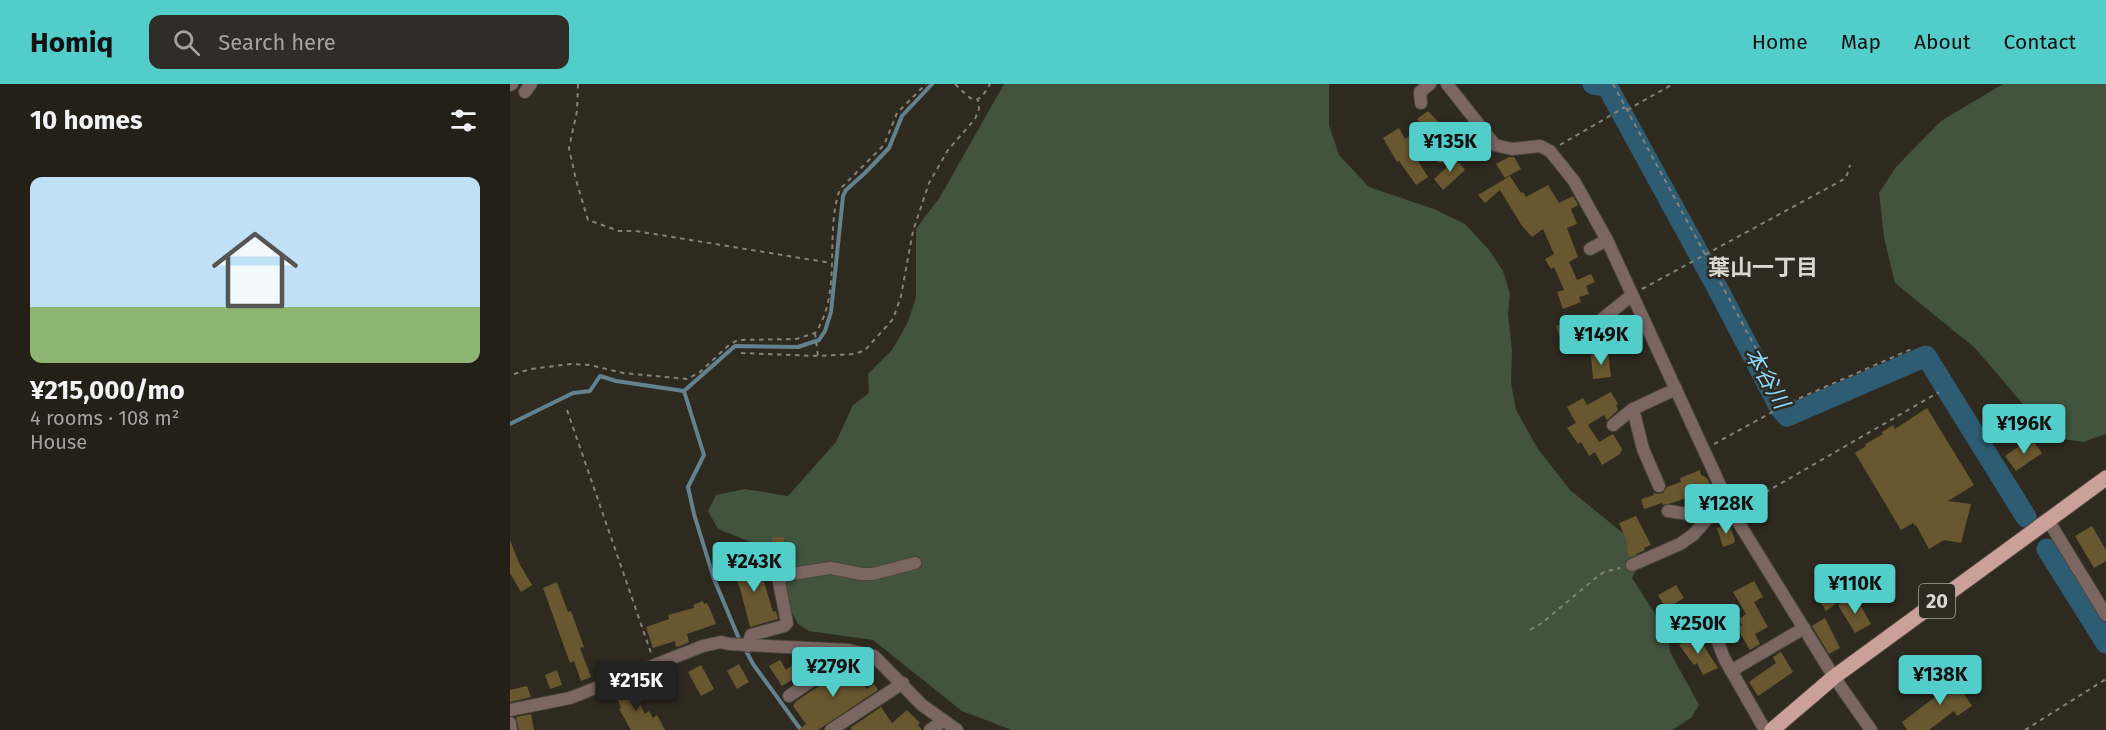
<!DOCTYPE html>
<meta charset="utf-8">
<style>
:root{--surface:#232018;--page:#2f2d25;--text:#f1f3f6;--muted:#a3a3a2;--line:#403e37;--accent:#53cdca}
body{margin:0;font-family:"Fira Sans","Noto Sans JP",sans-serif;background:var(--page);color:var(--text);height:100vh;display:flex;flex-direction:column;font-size:22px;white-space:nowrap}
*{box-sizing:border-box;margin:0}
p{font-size:20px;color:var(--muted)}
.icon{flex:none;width:33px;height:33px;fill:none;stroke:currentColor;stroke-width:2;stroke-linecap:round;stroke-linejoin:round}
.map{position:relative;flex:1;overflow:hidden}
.side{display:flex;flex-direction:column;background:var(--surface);width:510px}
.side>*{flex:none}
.price{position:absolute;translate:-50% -51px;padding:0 14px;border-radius:6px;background:var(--accent);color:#111;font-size:20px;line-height:39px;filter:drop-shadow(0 2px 3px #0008)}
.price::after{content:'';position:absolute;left:50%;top:36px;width:18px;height:14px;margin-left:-9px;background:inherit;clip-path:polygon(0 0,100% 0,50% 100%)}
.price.active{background:#222;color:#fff}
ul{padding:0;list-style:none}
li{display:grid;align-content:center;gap:12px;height:318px;padding:0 30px}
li+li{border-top:2px solid var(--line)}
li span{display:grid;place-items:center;height:186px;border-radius:12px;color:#555}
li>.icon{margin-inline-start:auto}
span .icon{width:108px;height:108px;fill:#fffc;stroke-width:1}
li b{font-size:26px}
h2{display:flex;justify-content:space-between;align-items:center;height:72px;padding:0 30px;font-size:26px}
header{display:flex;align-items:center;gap:36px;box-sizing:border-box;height:84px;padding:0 30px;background:var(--accent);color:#111}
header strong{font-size:28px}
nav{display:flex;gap:33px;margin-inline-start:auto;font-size:21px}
.search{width:420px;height:54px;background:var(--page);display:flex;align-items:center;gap:15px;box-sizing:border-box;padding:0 21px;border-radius:12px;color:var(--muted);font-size:22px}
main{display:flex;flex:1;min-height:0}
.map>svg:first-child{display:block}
.green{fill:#42533e}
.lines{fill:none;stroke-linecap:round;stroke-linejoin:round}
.stream{stroke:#62828f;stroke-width:4}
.river{stroke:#2e5d73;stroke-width:21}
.building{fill:#69572f}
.minor-casing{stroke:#4b463c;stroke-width:14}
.tertiary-casing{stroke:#4b463c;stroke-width:14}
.primary-casing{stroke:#4b463c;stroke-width:17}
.path{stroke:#858179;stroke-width:2;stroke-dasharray:4.5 4.5;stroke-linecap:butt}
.minor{stroke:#7b6662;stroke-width:12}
.tertiary{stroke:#7b6662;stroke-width:12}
.primary{stroke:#cba099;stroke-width:15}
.labels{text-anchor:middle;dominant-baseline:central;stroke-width:5;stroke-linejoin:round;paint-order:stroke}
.shield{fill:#2f2a20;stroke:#a7a39c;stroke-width:1.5}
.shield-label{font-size:20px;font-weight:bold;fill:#dbd7d1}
.neighbourhood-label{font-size:22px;font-weight:bold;fill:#dbd7d1;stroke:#2f2a20}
.water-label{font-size:22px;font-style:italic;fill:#8bd9fd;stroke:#2f2a20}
</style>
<header>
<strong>Homiq</strong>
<div class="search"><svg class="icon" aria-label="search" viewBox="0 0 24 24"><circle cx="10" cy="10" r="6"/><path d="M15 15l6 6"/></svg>Search here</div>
<nav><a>Home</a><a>Map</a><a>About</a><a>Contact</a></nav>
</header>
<main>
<section class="side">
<h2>10 homes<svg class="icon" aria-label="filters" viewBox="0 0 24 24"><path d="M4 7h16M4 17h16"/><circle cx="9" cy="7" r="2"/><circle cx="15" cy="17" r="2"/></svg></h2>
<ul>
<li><span style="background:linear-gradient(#bfe0f5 70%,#8fb573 0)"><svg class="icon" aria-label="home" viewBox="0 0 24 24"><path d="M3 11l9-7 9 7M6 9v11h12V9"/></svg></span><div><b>¥215,000/mo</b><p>4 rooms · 108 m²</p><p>House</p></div></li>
</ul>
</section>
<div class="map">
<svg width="1596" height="646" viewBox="0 0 1596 646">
<rect width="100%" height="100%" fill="#2f2a20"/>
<g class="green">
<path d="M494,0H819V41L829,71L859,103L924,125L955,140L979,166L993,187L1000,209L998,230L1002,266L1001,299L1006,326L1028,365L1060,406L1114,450L1123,461L1128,475L1127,485L1122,494L1158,550L1160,568L1189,621L1181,634L1162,646H502L452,627L363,556L299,547L288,540L267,499L251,462L208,445L198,427L206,411L235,405L278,412L326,358L343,321L359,309L358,290L382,266L397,240L406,214V145L430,113Z"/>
<path d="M1493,0H1596V350L1573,358L1541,353L1465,264L1385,199L1374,153L1369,109L1386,83L1431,37Z"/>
</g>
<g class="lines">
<g class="stream">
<path d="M174,307L194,371L178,403L184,430L204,495L230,557"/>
<path d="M0,340L63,309L80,307L90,292L106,297L174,307L225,262L288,263L309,256L315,247L321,228L333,112L336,106L355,89L379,64L392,32L422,0"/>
<path d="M234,563L243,580L291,646"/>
</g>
<g class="river">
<path d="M1083,0L1097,2L1208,205L1270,324L1277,332L1416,272L1516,433"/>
<path d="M1537,465L1596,559"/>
</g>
</g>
<g class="building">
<path d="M918,27L931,41L900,64L918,93L906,101L889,77L887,78L873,54L889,44L895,55L913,43L907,35Z"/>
<path d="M943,72L955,86L933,106L924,95L937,83L935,79Z"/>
<path d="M999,73H1004L1011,85L995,94L986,80Z"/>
<path d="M1000,92L1011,109L1013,108L1016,113L1038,101L1049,119L1063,112L1068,121L1061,125L1067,140L1057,144L1068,173L1059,178L1067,196L1081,190L1085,198L1076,202L1079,210L1069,213L1071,218L1053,225L1047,208L1054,206L1044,183L1041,185L1035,175L1044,170L1033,145L1022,153L1012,142L990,106L975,119L968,111Z"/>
<path d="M1058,239V242L1066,240L1072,265L1055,269L1046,242Z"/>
<path d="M1098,269L1101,293L1083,295L1081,271Z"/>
<path d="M1101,308L1108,320L1106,321L1108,326L1097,336L1094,331L1078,341L1089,358L1103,350L1112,365L1110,370L1092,381L1085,368L1079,372L1071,358L1068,360L1057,344L1066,339L1057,323L1073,314L1077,321Z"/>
<path d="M1417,324L1464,401L1438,417L1461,420L1451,459L1434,456L1419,465L1406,441L1405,442L1403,439L1391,446L1345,369L1356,362L1355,360L1373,350L1372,348L1383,341L1385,345Z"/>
<path d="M1521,354L1532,369L1506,387L1495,372Z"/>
<path d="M1190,386L1191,391L1197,394L1209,419L1198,424H1194L1191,417L1183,421L1179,413L1162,419L1153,421L1152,419L1134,425L1131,415L1144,411L1143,408L1147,410L1153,409L1157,403L1171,398L1170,394Z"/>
<path d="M1126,432L1141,461L1134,464L1135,466L1120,473L1116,464L1118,463L1116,458H1117L1109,439Z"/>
<path d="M1219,440L1225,456L1224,459L1213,463L1207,444Z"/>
<path d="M1582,442L1596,466V477L1584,484L1565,452Z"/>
<path d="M264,453H274V467H270V469H261L262,454Z"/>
<path d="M0,456L9,479L22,501L11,508L0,489Z"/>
<path d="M244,474L246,478H248L263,528L266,527L268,535L240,543L230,504L221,483Z"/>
<path d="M1244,497L1253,513L1244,518L1258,543L1245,550L1250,560L1240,566L1227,544L1232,541L1229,535L1236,530L1223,508Z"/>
<path d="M47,498L58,528L61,527L74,563L70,564L81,593L71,597L64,577L60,579L33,504Z"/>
<path d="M1166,501L1174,514L1156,525L1148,511Z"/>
<path d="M1319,508L1326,520L1316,527L1308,514Z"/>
<path d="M1339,515L1342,520L1348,517L1361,540L1345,549L1328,521Z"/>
<path d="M193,517L194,520L197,519L200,525L206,540L177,550L179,558L170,562L166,563L165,557L143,564L136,543L159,535L158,531L184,524L183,521Z"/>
<path d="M1315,534L1330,564L1319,570L1302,542Z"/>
<path d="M1183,550L1188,557L1190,556L1208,584L1193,591L1187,579L1184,581L1169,561Z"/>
<path d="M1271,568L1283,588L1248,612L1239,598L1266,579L1263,573Z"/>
<path d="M294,573L297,578L302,574L308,582L295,591L293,589L272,602L259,582L270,576L276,586Z"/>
<path d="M345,578L352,586L347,590L357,605L364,600L368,606L308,646H288L296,640L283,622L285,618L331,587L337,580L339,583Z"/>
<path d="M229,580L239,598L227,605L217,587Z"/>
<path d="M191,581L204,605L191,612L178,588Z"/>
<path d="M47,586L52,601L40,605L35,591Z"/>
<path d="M1446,587L1453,598L1448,601L1462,622L1447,632L1444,627L1419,646H1397L1392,638L1432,608L1429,603L1437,598L1434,594Z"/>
<path d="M119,600L126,617L128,616L135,630L139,627L143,634L147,631L155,646H121L109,625L111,624L104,606Z"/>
<path d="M17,602L21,613L0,618V606Z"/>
<path d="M371,623L382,639L397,626L410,639L408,641L412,646H342L340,644Z"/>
<path d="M21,630L24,646H9L6,633Z"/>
</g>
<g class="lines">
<defs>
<g id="minor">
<path d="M937,0L985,61L1002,65L1030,62L1040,67L1064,97L1097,156L1203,386"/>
<path d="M0,1L2,0"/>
<path d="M15,8L21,0"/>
<path d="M911,19L910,8L920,0"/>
<path d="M931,72L969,41"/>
<path d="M1080,165L1097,156"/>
<path d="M1086,240L1122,211"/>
<path d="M1123,325L1133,365L1149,402"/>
<path d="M1103,341L1123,325L1166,305"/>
<path d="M1158,427L1199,433L1219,423"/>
<path d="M1538,436L1596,531"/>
<path d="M1122,481L1170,460L1183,451L1199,433"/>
<path d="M1197,544L1205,550L1214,574L1255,646"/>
<path d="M238,562L241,551L274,542L277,539L269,498L274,491L321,484L351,490H363L405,479"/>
<path d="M1221,587L1294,544"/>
<path d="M279,612L326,580L338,566"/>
<path d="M0,626L60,614L193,562L211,558L219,560L338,566L364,572L412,621L447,646"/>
<path d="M0,639L1,646"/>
<path d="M321,646L393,599"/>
<path d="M420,646L433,637"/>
</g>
<path id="tertiary" d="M1203,386L1222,428L1324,593L1361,646"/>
<path id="primary" d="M1262,646L1324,593L1596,394"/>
</defs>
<use href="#minor" class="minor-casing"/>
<use href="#tertiary" class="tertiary-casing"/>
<use href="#primary" class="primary-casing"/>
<g class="path">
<path d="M68,0L67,27L59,64L66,96L78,136L109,147H126L321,179"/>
<path d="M445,0C462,16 466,25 480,0"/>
<path d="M1103,0L1276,320L1404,264"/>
<path d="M1117,26L1163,0"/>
<path d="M1050,61L1115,23"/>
<path d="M1132,205L1336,94L1340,81"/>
<path d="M305,249L308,272"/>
<path d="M231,269L308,272L345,270L355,266L376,243L383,235L391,212L403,147L419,99L438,66L465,35L469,25L468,16"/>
<path d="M4,290L21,285L61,280L80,281L113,289L177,295L190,288L219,261L228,256L286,255L305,249C333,210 314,148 330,105L374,61L387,29L416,0"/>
<path d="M57,326L141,569"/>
<path d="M1204,360L1275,321"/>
<path d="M1232,422L1429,308"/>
<path d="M1020,546L1032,539L1088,492L1094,488L1110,484"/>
<path d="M1515,646L1596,595"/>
</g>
<use href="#minor" class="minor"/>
<use href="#tertiary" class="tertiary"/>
<use href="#primary" class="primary"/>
</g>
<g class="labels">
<rect class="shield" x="1409" y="500" width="36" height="34" rx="4.5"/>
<g class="shield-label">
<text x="1427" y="517">20</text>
</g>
<g class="neighbourhood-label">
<text x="1253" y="183">葉山一丁目</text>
</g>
<g class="water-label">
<text transform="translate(1257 294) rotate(60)">本谷川</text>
</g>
</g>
</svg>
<b class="price" style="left:940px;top:89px">¥135K</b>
<b class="price" style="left:1091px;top:282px">¥149K</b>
<b class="price" style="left:1514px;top:371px">¥196K</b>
<b class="price" style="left:1216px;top:451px">¥128K</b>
<b class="price" style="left:244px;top:509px">¥243K</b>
<b class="price" style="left:1345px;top:531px">¥110K</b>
<b class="price" style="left:1188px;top:571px">¥250K</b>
<b class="price" style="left:323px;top:614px">¥279K</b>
<b class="price" style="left:1430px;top:622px">¥138K</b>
<b class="price active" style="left:126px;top:628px">¥215K</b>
</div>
</main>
